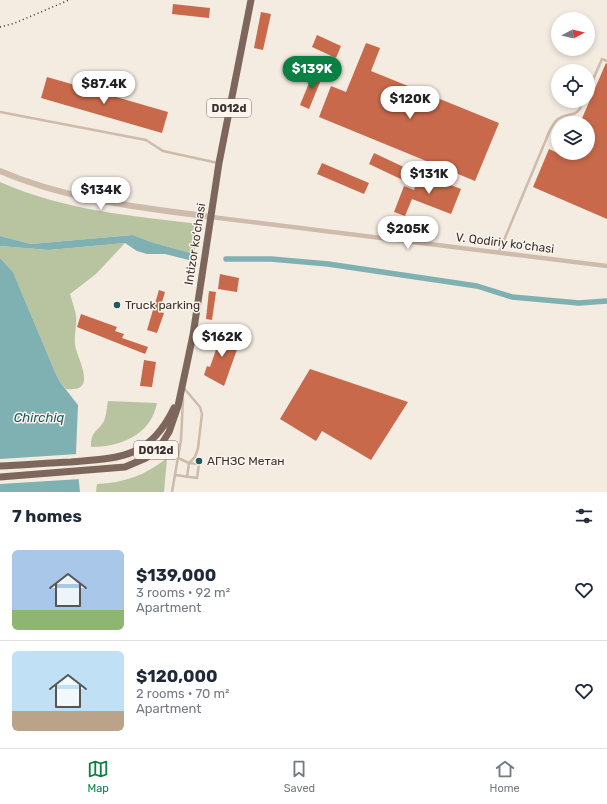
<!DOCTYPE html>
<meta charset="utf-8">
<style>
:root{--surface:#fff;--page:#f6f6f7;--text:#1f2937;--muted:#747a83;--line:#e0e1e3;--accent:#0b8043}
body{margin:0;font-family:Rubik,sans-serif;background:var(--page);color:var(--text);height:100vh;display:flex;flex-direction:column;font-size:15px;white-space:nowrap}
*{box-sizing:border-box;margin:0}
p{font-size:13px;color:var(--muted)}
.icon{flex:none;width:22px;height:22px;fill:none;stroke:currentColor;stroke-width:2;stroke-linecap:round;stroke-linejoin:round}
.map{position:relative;height:492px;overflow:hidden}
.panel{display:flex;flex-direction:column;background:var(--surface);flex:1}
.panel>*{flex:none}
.needle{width:26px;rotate:83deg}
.tools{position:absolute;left:551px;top:12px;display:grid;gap:8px}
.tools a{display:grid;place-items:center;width:44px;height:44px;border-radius:50%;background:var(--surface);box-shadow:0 2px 6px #0003;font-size:20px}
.price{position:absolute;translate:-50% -34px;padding:0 9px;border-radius:14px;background:#fff;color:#222;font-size:13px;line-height:26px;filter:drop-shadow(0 1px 2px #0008)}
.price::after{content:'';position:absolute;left:50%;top:24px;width:12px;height:9px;margin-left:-6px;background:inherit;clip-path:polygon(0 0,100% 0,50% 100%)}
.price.active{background:var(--accent);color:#fff}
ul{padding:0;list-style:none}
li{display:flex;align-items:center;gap:12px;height:100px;padding:0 12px}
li+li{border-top:1px solid var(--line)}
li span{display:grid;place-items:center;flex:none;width:112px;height:80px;border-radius:6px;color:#555}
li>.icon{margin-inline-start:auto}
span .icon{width:48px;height:48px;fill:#fffc;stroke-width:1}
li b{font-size:17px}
h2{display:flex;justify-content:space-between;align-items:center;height:48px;padding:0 12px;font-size:17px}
.tabs{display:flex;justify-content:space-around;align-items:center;height:56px;border-top:1px solid var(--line);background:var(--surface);font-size:11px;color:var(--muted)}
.tabs a{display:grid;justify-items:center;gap:2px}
.tabs .active{color:var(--accent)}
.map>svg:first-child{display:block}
.green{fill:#b8c4a0}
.water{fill:#7fb0b2}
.pier{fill:#f4ebe1}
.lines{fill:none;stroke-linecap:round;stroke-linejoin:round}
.canal{stroke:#7fb0b2;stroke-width:5.5}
.building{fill:#c8694b}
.service{stroke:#cdbbac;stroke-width:2.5}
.minor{stroke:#cdbbac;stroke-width:4.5}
.tertiary{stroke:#cdbbac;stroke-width:6}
.primary{stroke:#7d675c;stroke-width:7}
.rail{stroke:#3b302b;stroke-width:1.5;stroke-dasharray:1 3;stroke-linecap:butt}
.poi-dot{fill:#1f5a5e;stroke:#fbf5ee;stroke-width:1.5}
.labels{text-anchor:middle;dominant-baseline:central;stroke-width:3;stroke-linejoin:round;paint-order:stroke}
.shield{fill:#fbf5ee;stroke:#756b66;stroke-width:1}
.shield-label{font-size:11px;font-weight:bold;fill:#3b302b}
.street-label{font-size:12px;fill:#3b302b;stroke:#fbf5ee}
.poi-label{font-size:12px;fill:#3b302b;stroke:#fbf5ee;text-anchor:start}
.water-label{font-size:13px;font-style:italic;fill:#1f5a5e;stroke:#fbf5ee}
</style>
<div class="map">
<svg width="607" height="492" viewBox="0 0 607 492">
<rect width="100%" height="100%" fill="#f4ebe1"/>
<g class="green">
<path d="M0,182C63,210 131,216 199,224L194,254L151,242L133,235L31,244L0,236Z"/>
<path d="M125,243L96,274L70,294C72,301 75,309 76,316C77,325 74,335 75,344C76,358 100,393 66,389L60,382L55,372L13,272L0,258V246L49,250Z"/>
<path d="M108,401L157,403C151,435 120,447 91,447C91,430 97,433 104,421C106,416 107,407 108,401Z"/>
<path d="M167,458L164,492H96L97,484C124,483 146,475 167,458Z"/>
</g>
<g class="water">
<path d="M133,235L151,242L194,254L193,261L165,254H147L137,251L125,243L49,250L0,246V236L31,244Z"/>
<path d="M0,258L13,272L55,372L60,382L78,405L76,453L80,492H0Z"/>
</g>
<path class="pier" d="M78,454L81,479L0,484V459Z"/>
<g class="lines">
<path class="canal" d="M226,259H271L328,264L477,286L512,297L579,303L607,301"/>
</g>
<g class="building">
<path d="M173,4L210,8L209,18L172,14Z"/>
<path d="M261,12L271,14L263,50L254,48Z"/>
<path d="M317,35L341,46L336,58L312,47Z"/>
<path d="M366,43L380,48L371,71L499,123L475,181L319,117L331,86L346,92Z"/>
<path d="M606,63L607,64V219L533,187L549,149L566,157L568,153H588V123H580Z"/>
<path d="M314,71L323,75L309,109L300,105Z"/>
<path d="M47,77L168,112L162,133L41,98Z"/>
<path d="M374,153L412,171L407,182L369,164Z"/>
<path d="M322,163L369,183L364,194L317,174Z"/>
<path d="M420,173L461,189L451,214L412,199L405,216L394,212L404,186L414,190Z"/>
<path d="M220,274L239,278L237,292L218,289Z"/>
<path d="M159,290L165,292L159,312L164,313L157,333L147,330Z"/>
<path d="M209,291L216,292L212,320L206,319Z"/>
<path d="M81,314L117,327L115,331L124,334L122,338L148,347L145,354L77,327Z"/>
<path d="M213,332L240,341L224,386L204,375L207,366L210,367L218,344L210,341Z"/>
<path d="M144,360L156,362L152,387L140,386Z"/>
<path d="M310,369L408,402L371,460L322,431L316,441L280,419Z"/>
</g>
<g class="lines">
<g class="service">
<path d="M588,91L602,59L607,61"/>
<path d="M0,112L146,140L163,151L218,163"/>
<path d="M499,252L550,130C552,127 554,122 558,119C571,110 575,121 584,101"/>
<path d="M183,387L200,407L202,414L198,448L195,457L189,463L187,477"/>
<path d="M175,475L197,478L199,464L189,463L178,458"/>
<path d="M172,492L181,440L183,398"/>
</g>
<path class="minor" d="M211,217L607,266"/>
<path class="tertiary" d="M0,171C67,200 139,207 211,217"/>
<g class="primary">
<path d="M0,466C24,465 47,463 71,462C121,458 150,458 174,408"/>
<path d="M0,477L125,467L146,458L159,448L169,432L178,406L193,335L219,163L251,0"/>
</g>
<path class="rail" d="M0,27L15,23L69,0"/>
</g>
<g class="poi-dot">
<circle cx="117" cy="305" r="4"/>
<circle cx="199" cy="461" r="4"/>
</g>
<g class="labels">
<g class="shield">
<rect x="207" y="99" width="44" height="18" rx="3"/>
<rect x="134" y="441" width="44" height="18" rx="3"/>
</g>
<g class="shield-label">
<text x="229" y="108">D012d</text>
<text x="156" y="450">D012d</text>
</g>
<g class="street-label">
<text transform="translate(505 243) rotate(7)">V. Qodiriy ko‘chasi</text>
<text transform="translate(195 244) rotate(-81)">Intizor ko‘chasi</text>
</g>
<g class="poi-label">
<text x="125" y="305">Truck parking</text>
<text x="207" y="461">АГНЗС Метан</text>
</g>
<g class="water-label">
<text x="39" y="417">Chirchiq</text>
</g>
</g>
</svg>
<div class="tools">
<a><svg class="needle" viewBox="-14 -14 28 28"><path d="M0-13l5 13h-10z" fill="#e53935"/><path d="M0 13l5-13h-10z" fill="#747a83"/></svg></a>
<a><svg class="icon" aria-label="locate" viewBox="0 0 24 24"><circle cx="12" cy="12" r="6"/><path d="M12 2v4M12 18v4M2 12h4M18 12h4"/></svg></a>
<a><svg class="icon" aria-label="layers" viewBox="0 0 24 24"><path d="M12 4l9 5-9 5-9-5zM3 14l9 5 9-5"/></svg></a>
</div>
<b class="price active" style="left:312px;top:90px">$139K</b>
<b class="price" style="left:104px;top:105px">$87.4K</b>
<b class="price" style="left:410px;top:120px">$120K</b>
<b class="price" style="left:429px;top:195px">$131K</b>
<b class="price" style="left:101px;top:211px">$134K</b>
<b class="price" style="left:408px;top:250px">$205K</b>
<b class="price" style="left:222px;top:358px">$162K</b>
</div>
<section class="panel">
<h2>7 homes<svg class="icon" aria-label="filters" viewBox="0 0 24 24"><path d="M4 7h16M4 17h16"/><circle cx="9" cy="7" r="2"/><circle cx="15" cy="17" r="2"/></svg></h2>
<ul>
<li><span style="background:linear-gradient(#a9c7e8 75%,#8fb573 0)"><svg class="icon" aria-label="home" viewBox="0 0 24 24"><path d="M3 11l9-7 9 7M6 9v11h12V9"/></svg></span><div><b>$139,000</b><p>3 rooms · 92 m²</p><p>Apartment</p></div><svg class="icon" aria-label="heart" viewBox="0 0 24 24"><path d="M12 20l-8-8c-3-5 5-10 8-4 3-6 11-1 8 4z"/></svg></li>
<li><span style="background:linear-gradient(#bfe0f5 75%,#b9a48a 0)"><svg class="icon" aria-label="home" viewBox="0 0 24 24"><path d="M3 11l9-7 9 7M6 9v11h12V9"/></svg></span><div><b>$120,000</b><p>2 rooms · 70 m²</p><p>Apartment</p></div><svg class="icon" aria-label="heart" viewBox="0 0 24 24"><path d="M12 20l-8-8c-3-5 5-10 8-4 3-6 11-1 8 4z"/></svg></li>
</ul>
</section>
<nav class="tabs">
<a class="active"><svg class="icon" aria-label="map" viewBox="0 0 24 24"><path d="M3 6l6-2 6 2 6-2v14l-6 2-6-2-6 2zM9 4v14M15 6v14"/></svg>Map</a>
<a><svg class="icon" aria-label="saved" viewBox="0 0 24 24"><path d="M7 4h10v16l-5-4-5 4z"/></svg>Saved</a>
<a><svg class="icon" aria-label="home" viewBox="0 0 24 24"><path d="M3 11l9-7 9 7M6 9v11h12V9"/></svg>Home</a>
</nav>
